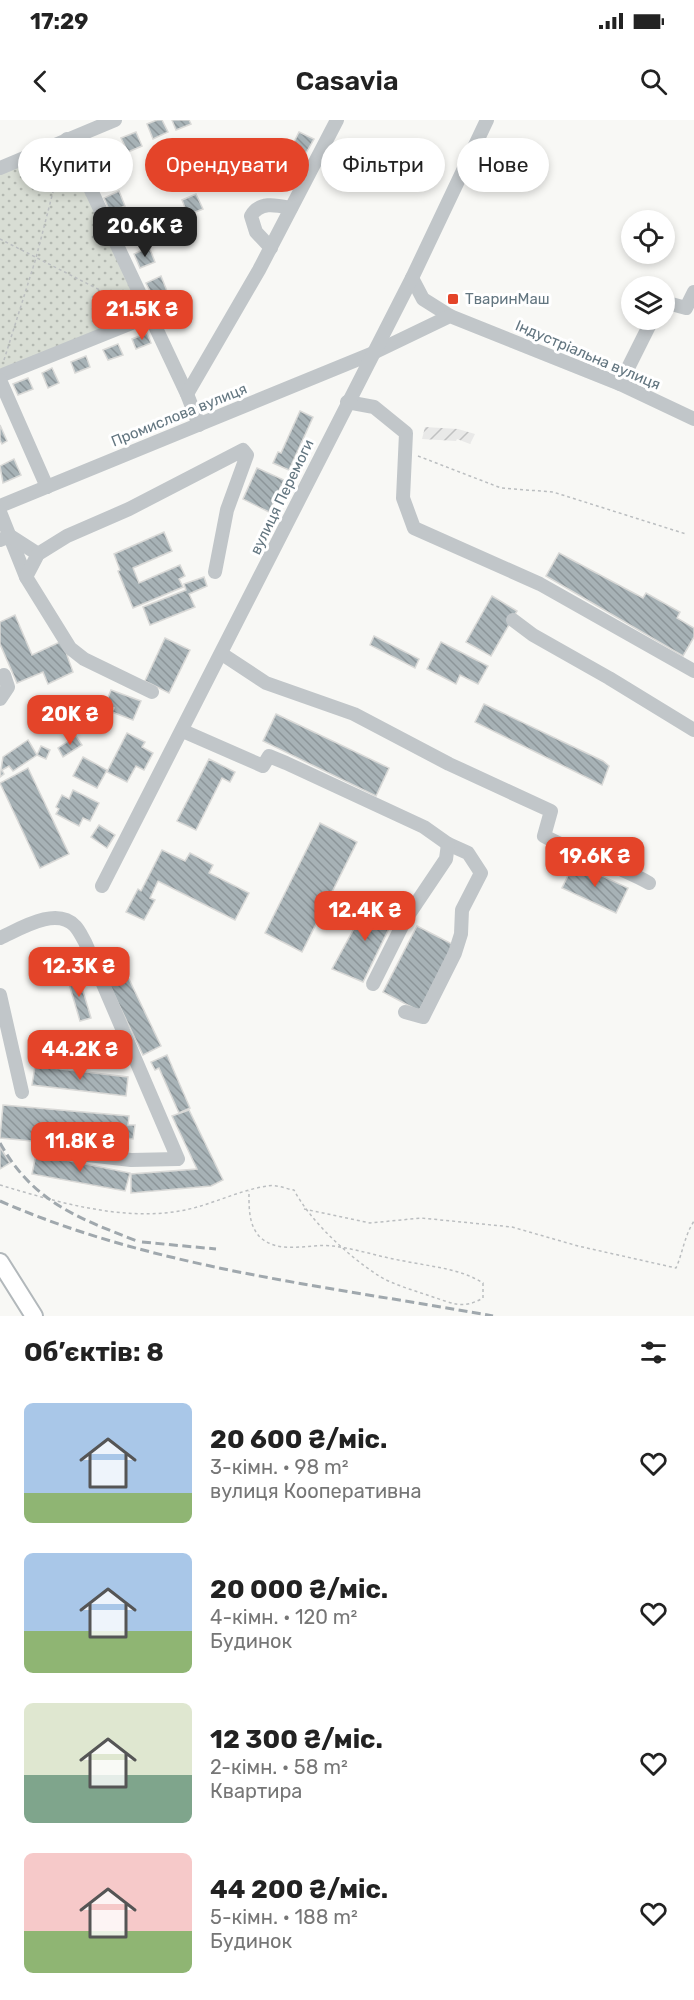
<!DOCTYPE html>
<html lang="uk">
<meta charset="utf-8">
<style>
:root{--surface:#fff;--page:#f6f6f6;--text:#222;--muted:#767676;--accent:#e44429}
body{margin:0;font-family:Rubik,sans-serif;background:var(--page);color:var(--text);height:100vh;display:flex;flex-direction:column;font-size:22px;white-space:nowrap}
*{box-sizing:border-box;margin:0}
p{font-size:20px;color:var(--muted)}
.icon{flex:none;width:33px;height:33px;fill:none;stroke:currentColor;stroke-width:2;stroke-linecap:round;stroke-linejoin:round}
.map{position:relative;height:1196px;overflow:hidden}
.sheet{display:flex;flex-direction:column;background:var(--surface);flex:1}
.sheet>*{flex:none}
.banner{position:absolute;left:18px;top:18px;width:658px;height:54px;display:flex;gap:12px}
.controls{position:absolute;left:621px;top:90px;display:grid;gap:12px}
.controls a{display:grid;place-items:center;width:54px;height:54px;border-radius:50%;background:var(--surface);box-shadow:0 3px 9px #0003;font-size:30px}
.price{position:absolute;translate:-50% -51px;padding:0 14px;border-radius:12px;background:var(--accent);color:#fff;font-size:20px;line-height:39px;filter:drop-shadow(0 2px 3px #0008)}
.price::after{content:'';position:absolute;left:50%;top:36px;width:18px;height:14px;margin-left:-9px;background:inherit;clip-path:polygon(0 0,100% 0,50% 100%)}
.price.current{background:#222;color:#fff}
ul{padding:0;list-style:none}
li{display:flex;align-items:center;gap:18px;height:150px;padding:0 24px}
li span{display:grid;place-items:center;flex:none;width:168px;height:120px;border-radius:9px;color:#555}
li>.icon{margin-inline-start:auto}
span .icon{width:72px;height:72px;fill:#fffc;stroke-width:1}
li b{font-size:26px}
h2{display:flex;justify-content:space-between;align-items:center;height:72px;padding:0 24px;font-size:26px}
.tag{padding:0 21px;border-radius:27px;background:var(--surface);box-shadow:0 3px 9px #0003;font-size:21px;line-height:54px}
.tag.current{background:var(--accent);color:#fff}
.status{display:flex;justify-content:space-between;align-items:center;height:42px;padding:0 30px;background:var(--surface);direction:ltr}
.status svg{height:16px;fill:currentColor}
header{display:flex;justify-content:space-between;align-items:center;height:78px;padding:0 24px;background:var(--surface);font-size:27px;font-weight:600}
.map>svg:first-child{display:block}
.industrial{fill:url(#industrial-furrows)}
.park{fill:url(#park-dots)}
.building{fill:url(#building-back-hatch);stroke:#d9d9d7;stroke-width:1.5}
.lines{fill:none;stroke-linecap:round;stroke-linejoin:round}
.major-casing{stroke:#b2b8bb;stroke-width:20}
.path{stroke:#bbbec0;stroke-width:1.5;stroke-dasharray:3 3;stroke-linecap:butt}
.minor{stroke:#c1c6c9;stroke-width:14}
.major{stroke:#fff;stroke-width:16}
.rail{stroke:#a0a8ad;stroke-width:3;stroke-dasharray:9 4.5;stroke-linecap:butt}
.poi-dot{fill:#e44429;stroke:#fff;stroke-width:2}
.labels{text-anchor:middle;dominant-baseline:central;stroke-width:6;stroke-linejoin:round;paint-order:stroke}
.poi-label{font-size:15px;fill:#637680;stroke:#fff;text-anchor:start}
.street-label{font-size:15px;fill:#637680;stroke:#fff}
</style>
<div class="status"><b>17:29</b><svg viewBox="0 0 49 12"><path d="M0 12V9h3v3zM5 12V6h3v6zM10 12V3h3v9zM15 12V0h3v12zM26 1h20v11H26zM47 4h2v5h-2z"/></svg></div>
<header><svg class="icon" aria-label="back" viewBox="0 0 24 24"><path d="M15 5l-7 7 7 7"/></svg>Casavia<svg class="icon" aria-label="search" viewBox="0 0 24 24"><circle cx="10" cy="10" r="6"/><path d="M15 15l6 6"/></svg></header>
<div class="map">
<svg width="694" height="1196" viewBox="0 0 694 1196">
<defs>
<pattern id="industrial-furrows" width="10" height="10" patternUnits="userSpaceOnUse" patternTransform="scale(1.5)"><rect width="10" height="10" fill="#e9e9e8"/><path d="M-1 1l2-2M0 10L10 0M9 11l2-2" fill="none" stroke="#c0c1c1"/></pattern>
<pattern id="park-dots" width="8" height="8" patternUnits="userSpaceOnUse" patternTransform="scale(1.5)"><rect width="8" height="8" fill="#d8ddd4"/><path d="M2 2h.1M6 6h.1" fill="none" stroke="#b3b8b1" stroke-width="1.8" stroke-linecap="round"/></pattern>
<pattern id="building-back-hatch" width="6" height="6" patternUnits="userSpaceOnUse" patternTransform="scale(1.5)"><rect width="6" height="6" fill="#a7b2b6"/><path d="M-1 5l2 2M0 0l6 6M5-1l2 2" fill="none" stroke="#8c9599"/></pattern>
</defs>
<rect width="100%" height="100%" fill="#f8f8f5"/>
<path class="industrial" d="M425,307L458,309L475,314L470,324L457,319L456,321L422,319Z"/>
<path class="park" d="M67,19L149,196L0,256V48Z"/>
<g class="building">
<path d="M157,0H162L168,12L153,19L147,4Z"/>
<path d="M172,0H189L191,4L176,10Z"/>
<path d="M136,12L142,26L128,32L121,18Z"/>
<path d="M299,12L314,19L306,33L292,26Z"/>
<path d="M101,25L107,40L92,46L86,31Z"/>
<path d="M280,30L286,45L272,51L265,36Z"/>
<path d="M250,47L256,62L241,68L235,54Z"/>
<path d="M119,71L125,86L110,92L104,78Z"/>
<path d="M196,74L203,89L188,95L182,80Z"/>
<path d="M135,99L141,113L127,120L120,105Z"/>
<path d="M149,127L155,142L140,148L134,134Z"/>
<path d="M161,156L167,171L153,177L146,163Z"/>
<path d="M170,183L176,198L162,204L155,190Z"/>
<path d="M147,213L151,223L136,229L132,219Z"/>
<path d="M118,224L123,235L108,240L103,230Z"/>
<path d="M86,236L90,247L75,253L71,242Z"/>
<path d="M52,248L59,263L48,268L42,253Z"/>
<path d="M28,258L33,269L18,275L13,264Z"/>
<path d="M300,291L313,297L289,350L273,343L278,332L281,333Z"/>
<path d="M0,305L7,321L2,324L0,320Z"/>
<path d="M14,339L21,355L3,363L0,346Z"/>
<path d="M257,348L284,360L269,392L243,379Z"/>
<path d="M164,412L172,431L133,448L139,463L180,445L185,456L179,459L183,467L133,488L118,451L120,450L114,434Z"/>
<path d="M559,433L643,478L646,473L680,492L677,498L694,508V517L683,536L546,456Z"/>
<path d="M204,457L207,466L189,474L195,487L150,505L143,487L186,470L184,464Z"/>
<path d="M492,476L517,491L491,536L466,522Z"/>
<path d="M15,495L32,535L62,521L73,552L48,564L43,552L17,563L0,524V502Z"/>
<path d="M374,516L419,539L415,548L370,525Z"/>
<path d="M165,518L190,530L169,573L145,561Z"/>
<path d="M441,522L488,546L478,564L460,555L456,564L427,549Z"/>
<path d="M111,570L141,581L133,600L112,592L114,588L105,585Z"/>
<path d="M484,584L603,641L609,646L602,665L475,602Z"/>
<path d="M276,594L389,648L376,676L263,621Z"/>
<path d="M127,613L145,622L142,627L153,633L144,650L136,646L127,662L107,652Z"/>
<path d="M76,616L82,625L63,637L58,628Z"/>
<path d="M28,620L37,635L13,651L9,646L2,650L4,654L0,657L3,637Z"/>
<path d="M41,626L50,630L46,639L37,635Z"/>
<path d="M83,637L107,650L97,668L73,656Z"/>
<path d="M209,639L235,652L230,662L222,658L196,710L177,701Z"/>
<path d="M28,648L69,734L40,748L0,663Z"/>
<path d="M73,670L99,683L90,701L83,698L79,706L56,694L59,689L56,687L62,675L69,679Z"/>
<path d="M320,703L357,722L302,832L265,813Z"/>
<path d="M99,705L115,715L107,728L91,717Z"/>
<path d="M162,730L185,741L190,733L213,745L209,753L249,773L235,800L158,761L150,778L155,780L144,800L126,792L138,769L141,771Z"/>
<path d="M574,743L628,768L616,793L562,768Z"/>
<path d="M369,781L396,794L363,862L332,849Z"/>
<path d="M417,806L454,825L419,891L383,872Z"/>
<path d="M78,854L91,898L80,901L67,857Z"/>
<path d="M127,855L161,926L143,935L109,864Z"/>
<path d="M167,935L190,988L179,993L159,948L155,950L151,942Z"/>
<path d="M35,946L128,957L126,976L32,965Z"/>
<path d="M3,985L129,996L128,1005H135L133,1019L127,1018L126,1030L0,1018Z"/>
<path d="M189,990L223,1060L211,1066L131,1073V1054L197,1049L172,996Z"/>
<path d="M0,1027L10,1043L0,1049Z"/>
<path d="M36,1034L130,1053L125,1071L32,1054Z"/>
</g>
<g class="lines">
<defs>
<path id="major" d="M0,1142L34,1196"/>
</defs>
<use href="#major" class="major-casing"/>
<g class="path">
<path d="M0,119L133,187"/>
<path d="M4,240L36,138L62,37"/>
<path d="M418,336L501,368L553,372L686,414"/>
<path d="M0,1065C57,1082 120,1101 180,1091C210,1086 238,1070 268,1066C276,1064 286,1069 294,1070C311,1102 348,1136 379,1156C394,1165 413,1170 430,1176C452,1183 462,1190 483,1178V1163C459,1148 432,1147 404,1141C380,1137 357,1129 333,1126C310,1123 281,1135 261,1118C248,1106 249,1086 249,1071"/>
<path d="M304,1089L370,1103L421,1098L512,1107L578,1126L676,1148C683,1132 684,1117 694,1101"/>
</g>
<g class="minor">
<path d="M67,19L187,274L199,305"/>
<path d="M0,48L115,0"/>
<path d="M271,128L256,112L251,96C260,81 276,85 291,88"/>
<path d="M412,158L423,179L450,196"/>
<path d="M664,182L686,188L694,172"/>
<path d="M0,256L149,196"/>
<path d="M0,260L47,367"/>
<path d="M620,264L652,200"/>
<path d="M187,274L259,150L337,0"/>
<path d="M347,282L374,287L406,313L403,378L414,408L540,464L694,551"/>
<path d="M0,386L371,234L450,196L620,264L694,299"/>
<path d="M0,392L26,457L70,528L84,539L152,572"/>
<path d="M0,420L10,416L38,434"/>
<path d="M26,457L38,434L67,416L129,389L243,330L247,335L227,390L215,452"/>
<path d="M513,500L533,515L609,558L694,610"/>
<path d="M222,534L266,563L354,594L449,644L551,691L544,716C579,735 615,744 649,763"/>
<path d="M0,579L8,567L4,555"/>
<path d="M183,611L263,646L269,636L286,643L424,707L448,724L468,733L481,753L462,790L461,814L455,833L423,897L405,892"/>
<path d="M102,766L412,158L487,0"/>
<path d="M0,818C20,809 56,786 75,806C79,810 82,817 85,822L178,1039L131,1040L45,1030"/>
<path d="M373,864L405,800L446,739L448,724"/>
<path d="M0,875L22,972"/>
</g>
<use href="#major" class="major"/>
<g class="rail">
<path d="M0,1023C33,1082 78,1098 137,1121"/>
<path d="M0,1081C155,1149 328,1166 493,1196"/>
<path d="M142,1122L216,1129"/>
</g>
</g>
<rect class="poi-dot" x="447" y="173" width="12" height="12" rx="3"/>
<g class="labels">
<g class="poi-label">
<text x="465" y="179">ТваринМаш</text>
</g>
<g class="street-label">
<text transform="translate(588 235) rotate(23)">Індустріальна вулиця</text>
<text transform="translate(179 295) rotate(-22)">Промислова вулиця</text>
<text transform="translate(282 377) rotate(-64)">вулиця Перемоги</text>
</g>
</g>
</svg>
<div class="controls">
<a><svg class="icon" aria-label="locate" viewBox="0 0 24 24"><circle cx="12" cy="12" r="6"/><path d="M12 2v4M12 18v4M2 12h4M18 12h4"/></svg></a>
<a><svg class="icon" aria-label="layers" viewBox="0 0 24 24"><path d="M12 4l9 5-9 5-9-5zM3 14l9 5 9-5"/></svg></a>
</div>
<b class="price current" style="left:145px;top:138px">20.6K ₴</b>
<b class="price" style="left:142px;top:221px">21.5K ₴</b>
<b class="price" style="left:70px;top:626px">20K ₴</b>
<b class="price" style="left:595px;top:768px">19.6K ₴</b>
<b class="price" style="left:365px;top:822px">12.4K ₴</b>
<b class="price" style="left:79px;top:878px">12.3K ₴</b>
<b class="price" style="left:80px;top:961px">44.2K ₴</b>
<b class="price" style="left:80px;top:1053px">11.8K ₴</b>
<div class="banner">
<a class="tag">Купити</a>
<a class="tag current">Орендувати</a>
<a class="tag">Фільтри</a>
<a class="tag">Нове</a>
</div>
</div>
<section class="sheet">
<h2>Об’єктів: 8<svg class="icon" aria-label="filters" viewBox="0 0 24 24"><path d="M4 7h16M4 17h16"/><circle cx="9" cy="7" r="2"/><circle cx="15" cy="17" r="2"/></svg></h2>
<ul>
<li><span style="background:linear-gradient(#a9c7e8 75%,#8fb573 0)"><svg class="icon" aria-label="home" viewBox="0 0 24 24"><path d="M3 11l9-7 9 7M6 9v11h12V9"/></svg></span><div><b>20 600 ₴/міс.</b><p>3-кімн. · 98 m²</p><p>вулиця Кооперативна</p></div><svg class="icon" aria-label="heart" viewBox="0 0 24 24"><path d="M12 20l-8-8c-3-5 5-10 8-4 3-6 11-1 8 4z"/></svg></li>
<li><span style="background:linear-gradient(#a9c7e8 65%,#8fb573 0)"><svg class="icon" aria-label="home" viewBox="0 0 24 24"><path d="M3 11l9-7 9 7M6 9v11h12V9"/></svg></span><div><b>20 000 ₴/міс.</b><p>4-кімн. · 120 m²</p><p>Будинок</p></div><svg class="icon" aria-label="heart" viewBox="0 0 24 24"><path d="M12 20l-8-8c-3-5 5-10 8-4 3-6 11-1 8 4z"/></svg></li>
<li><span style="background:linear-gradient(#dfe7d0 60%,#7fa58c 0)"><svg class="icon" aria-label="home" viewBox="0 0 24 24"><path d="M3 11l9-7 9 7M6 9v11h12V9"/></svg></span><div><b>12 300 ₴/міс.</b><p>2-кімн. · 58 m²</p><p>Квартира</p></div><svg class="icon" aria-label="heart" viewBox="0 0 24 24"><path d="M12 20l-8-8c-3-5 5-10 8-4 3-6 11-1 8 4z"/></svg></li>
<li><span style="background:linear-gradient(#f6c9c9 65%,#8fb573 0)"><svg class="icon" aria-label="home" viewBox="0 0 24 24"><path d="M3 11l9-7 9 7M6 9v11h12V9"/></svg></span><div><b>44 200 ₴/міс.</b><p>5-кімн. · 188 m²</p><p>Будинок</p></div><svg class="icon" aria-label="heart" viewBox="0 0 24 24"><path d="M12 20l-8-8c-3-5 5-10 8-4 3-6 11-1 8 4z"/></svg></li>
</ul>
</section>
